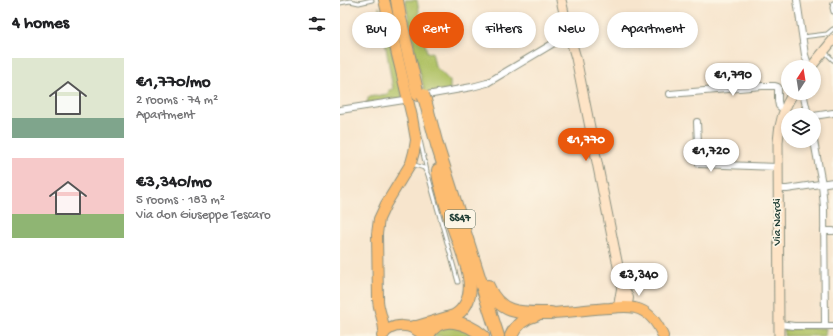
<!DOCTYPE html>
<meta charset="utf-8">
<style>
:root{--surface:#fff;--page:#f2f2f2;--text:#202124;--muted:#757577;--accent:#ea580c}
body{margin:0;font-family:"Gochi Hand",sans-serif;background:var(--page);color:var(--text);height:100vh;display:flex;flex-direction:column;font-size:15px;white-space:nowrap}
*{box-sizing:border-box;margin:0}
p{font-size:13px;color:var(--muted)}
.icon{flex:none;width:22px;height:22px;fill:none;stroke:currentColor;stroke-width:2;stroke-linecap:round;stroke-linejoin:round}
.map{position:relative;flex:1;overflow:hidden}
.panel{display:flex;flex-direction:column;background:var(--surface);width:340px}
.panel>*{flex:none}
.guide{position:absolute;left:12px;top:12px;width:380px;height:36px;display:flex;gap:8px}
.needle{width:26px;rotate:12deg}
.buttons{position:absolute;left:441px;top:60px;display:grid;gap:8px}
.buttons a{display:grid;place-items:center;width:40px;height:40px;border-radius:50%;background:var(--surface);box-shadow:0 2px 6px #0003;font-size:20px}
.price{position:absolute;translate:-50% -34px;padding:0 9px;border-radius:14px;background:#fff;color:#222;font-size:13px;line-height:26px;filter:drop-shadow(0 1px 2px #0008)}
.price::after{content:'';position:absolute;left:50%;top:24px;width:12px;height:9px;margin-left:-6px;background:inherit;clip-path:polygon(0 0,100% 0,50% 100%)}
.price.active{background:var(--accent);color:#fff}
ul{padding:0;list-style:none}
li{display:flex;align-items:center;gap:12px;height:100px;padding:0 12px}
li span{display:grid;place-items:center;flex:none;width:112px;height:80px;border-radius:0px;color:#555}
li>.icon{margin-inline-start:auto}
span .icon{width:48px;height:48px;fill:#fffc;stroke-width:1}
li b{font-size:17px}
h2{display:flex;justify-content:space-between;align-items:center;height:48px;padding:0 12px;font-size:17px}
.tag{padding:0 14px;border-radius:18px;background:var(--surface);box-shadow:0 2px 6px #0003;font-size:14px;line-height:36px}
.tag.active{background:var(--accent);color:#fff}
main{display:flex;flex:1;min-height:0}
.map>svg:first-child{display:block}
.green{fill:#afc164;stroke:#677f4c}
.lines{fill:none;stroke-linecap:round;stroke-linejoin:round}
.lane-casing{stroke:#8b9180;stroke-width:5}
.street-casing{stroke:#8b9180;stroke-width:8}
.secondary-casing{stroke:#8b9180;stroke-width:11}
.primary-casing{stroke:#8b9180;stroke-width:12}
.highway-casing{stroke:#8b9180;stroke-width:14}
.lane{stroke:#fff;stroke-width:3}
.street{stroke:#fff;stroke-width:6}
.secondary{stroke:#fee4c6;stroke-width:9}
.primary{stroke:#fdbc70;stroke-width:10}
.highway{stroke:#fdbc70;stroke-width:12}
.highway-bridge-casing{stroke:#8b9180;stroke-width:14;stroke-linecap:butt}
.highway-bridge{stroke:#fdbc70;stroke-width:12}
.labels{text-anchor:middle;dominant-baseline:central;stroke-width:3.5;stroke-linejoin:round;paint-order:stroke}
.shield{fill:#fcf5e5;stroke:#617469;stroke-width:1}
.shield-label{font-size:11px;font-weight:bold;fill:#1f3d34}
.street-label{font-size:12px;fill:#1f3d34;stroke:#fcf5e5}
</style>
<main>
<section class="panel">
<h2>4 homes<svg class="icon" aria-label="filters" viewBox="0 0 24 24"><path d="M4 7h16M4 17h16"/><circle cx="9" cy="7" r="2"/><circle cx="15" cy="17" r="2"/></svg></h2>
<ul>
<li><span style="background:linear-gradient(#dfe7d0 75%,#7fa58c 0)"><svg class="icon" aria-label="home" viewBox="0 0 24 24"><path d="M3 11l9-7 9 7M6 9v11h12V9"/></svg></span><div><b>€1,770/mo</b><p>2 rooms · 74 m²</p><p>Apartment</p></div></li>
<li><span style="background:linear-gradient(#f6c9c9 70%,#8fb573 0)"><svg class="icon" aria-label="home" viewBox="0 0 24 24"><path d="M3 11l9-7 9 7M6 9v11h12V9"/></svg></span><div><b>€3,340/mo</b><p>5 rooms · 183 m²</p><p>Via don Giuseppe Tescaro</p></div></li>
</ul>
</section>
<div class="map">
<svg width="493" height="336" viewBox="0 0 493 336">
<rect width="100%" height="100%" fill="#fcf5e5"/>
<filter id="ink" filterUnits="userSpaceOnUse"><feTurbulence type="fractalNoise" baseFrequency=".025" numOctaves="2"/><feDisplacementMap in="SourceGraphic" scale="8" xChannelSelector="R" yChannelSelector="G"/><feConvolveMatrix kernelMatrix="1 2 1 2 8 2 1 2 1" color-interpolation-filters="sRGB"/></filter>
<filter id="wash" filterUnits="userSpaceOnUse"><feTurbulence type="fractalNoise" baseFrequency=".012" numOctaves="4" result="noise"/><feDisplacementMap in="SourceGraphic" scale="16" xChannelSelector="R" yChannelSelector="G"/><feGaussianBlur stdDeviation="0.9" result="paint"/><feColorMatrix in="noise" values="0 0 0 0 0 0 0 0 0 0 0 0 0 0 0 0 0 1.4 0 .05"/><feComposite in="paint" operator="in"/></filter>
<g filter="url(#wash)">
<rect width="100%" height="100%" fill="#f7e5cd"/>
<g class="green">
<path d="M65,0H77L87,53L92,52L95,66L110,81V90L85,93L76,57Z"/>
<path d="M39,7L45,22L63,98L26,103L28,100V97L48,94L49,90L53,89Z"/>
<path d="M105,322L140,336H91Z"/>
<path d="M451,328H486L485,336H444V330L445,329Z"/>
</g>
</g>
<g filter="url(#ink)">
<g class="lines">
<defs>
<g id="lane">
<path d="M0,3L10,1L19,3L32,0"/>
<path d="M493,3L492,8L493,12"/>
<path d="M462,37L487,34L493,29"/>
<path d="M485,52L493,60"/>
<path d="M80,140L87,171"/>
<path d="M72,164L84,168L88,175L118,282"/>
</g>
<g id="street">
<path d="M457,0L465,55L467,61L470,67"/>
<path d="M463,93L468,115"/>
<path d="M330,94L422,86H435L438,87V101L439,106L444,110"/>
<path d="M87,95L132,87L147,83L229,34"/>
<path d="M0,110L64,100"/>
<path d="M474,116L493,113"/>
<path d="M357,122L359,164L438,167"/>
<path d="M474,141L482,184L484,208L485,326"/>
<path d="M438,189H447L493,182"/>
<path d="M484,231H493"/>
<path d="M439,324L454,326H493"/>
</g>
<g id="secondary">
<path d="M221,0L229,34L236,58L282,286L279,303L284,307C292,297 288,296 282,286"/>
<path d="M471,67L493,40"/>
<path d="M439,336L438,142C439,124 443,109 453,93"/>
</g>
<g id="primary">
<path d="M44,0L72,117L76,140L74,152L71,163L46,204L39,219L37,234L38,299C38,311 45,321 44,334"/>
<path d="M211,313C231,312 250,309 270,308C278,307 287,306 295,308C309,311 318,324 323,336"/>
<path d="M42,336C52,322 72,323 83,336"/>
</g>
<g id="highway">
<path d="M57,0L60,18L78,95"/>
<path d="M85,100L97,145L158,336"/>
<path d="M148,286C160,316 183,313 211,313"/>
<path d="M73,327H77L114,316C143,299 125,259 116,235C111,221 107,208 103,194C101,186 98,178 98,170"/>
<path d="M88,336C99,312 128,323 143,336"/>
<path d="M171,336C176,325 184,318 196,315"/>
</g>
</defs>
<use href="#lane" class="lane-casing"/>
<use href="#street" class="street-casing"/>
<use href="#secondary" class="secondary-casing"/>
<use href="#primary" class="primary-casing"/>
<use href="#highway" class="highway-casing"/>
<use href="#lane" class="lane"/>
<use href="#street" class="street"/>
<use href="#secondary" class="secondary"/>
<use href="#primary" class="primary"/>
<use href="#highway" class="highway"/>
<defs>
<path id="highway-bridge" d="M83,95L85,100"/>
</defs>
<use href="#highway-bridge" class="highway-bridge-casing"/>
<use href="#highway-bridge" class="highway-bridge"/>
</g>
</g>
<g class="labels">
<rect class="shield" x="105" y="210" width="30" height="18" rx="3"/>
<g class="shield-label">
<text x="120" y="219">SS47</text>
</g>
<g class="street-label">
<text transform="translate(438 222) rotate(-90)">Via Nardi</text>
</g>
</g>
</svg>
<div class="buttons">
<a><svg class="needle" viewBox="-14 -14 28 28"><path d="M0-13l5 13h-10z" fill="#e53935"/><path d="M0 13l5-13h-10z" fill="#757577"/></svg></a>
<a><svg class="icon" aria-label="layers" viewBox="0 0 24 24"><path d="M12 4l9 5-9 5-9-5zM3 14l9 5 9-5"/></svg></a>
</div>
<b class="price" style="left:393px;top:97px">€1,790</b>
<b class="price active" style="left:246px;top:162px">€1,770</b>
<b class="price" style="left:371px;top:173px">€1,720</b>
<b class="price" style="left:299px;top:297px">€3,340</b>
<div class="guide">
<a class="tag">Buy</a>
<a class="tag active">Rent</a>
<a class="tag">Filters</a>
<a class="tag">New</a>
<a class="tag">Apartment</a>
</div>
</div>
</main>
